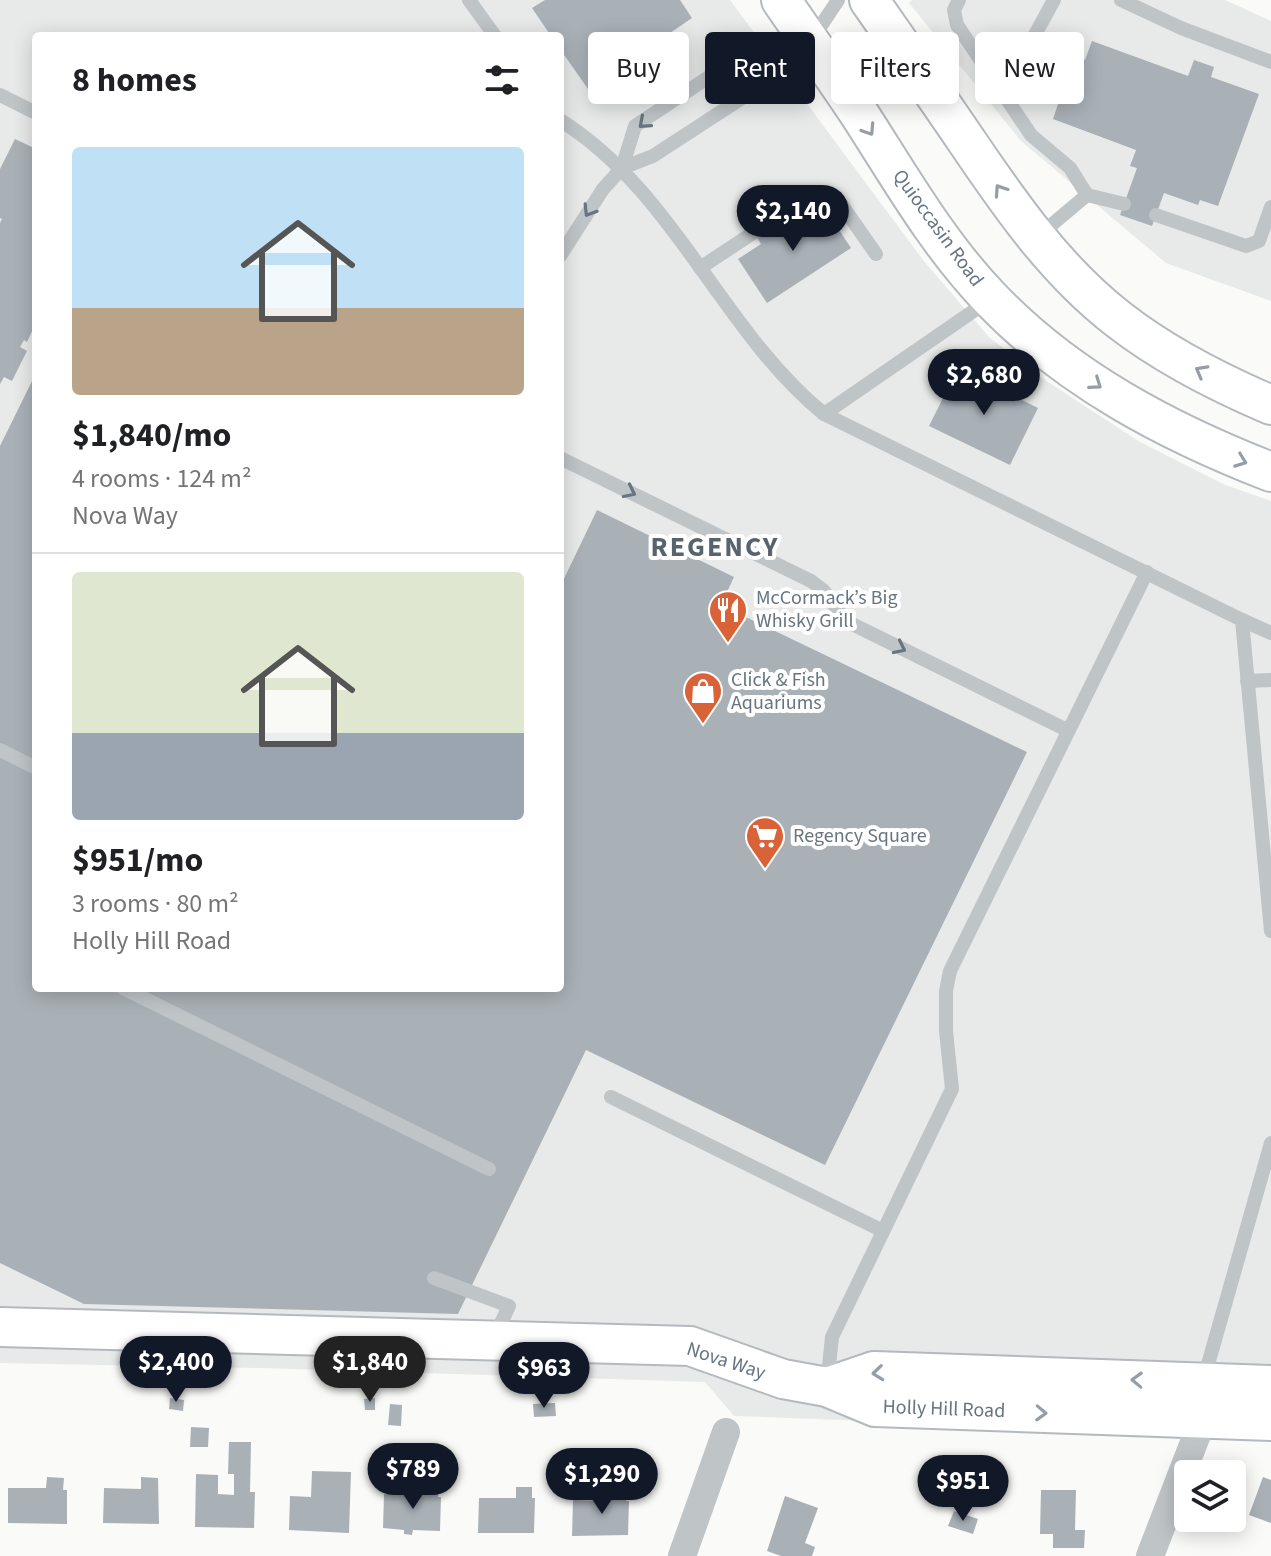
<!DOCTYPE html>
<meta charset="utf-8">
<style>
:root{--surface:#fff;--page:#f6f6f6;--text:#202124;--muted:#757577;--line:#e0e0e0;--accent:#111827}
body{margin:0;font-family:"Source Sans 3",sans-serif;background:var(--page);color:var(--text);height:100vh;display:flex;flex-direction:column;font-size:30px;white-space:nowrap}
*{box-sizing:border-box;margin:0}
p{font-size:26px;color:var(--muted)}
.icon{flex:none;width:44px;height:44px;fill:none;stroke:currentColor;stroke-width:2;stroke-linecap:round;stroke-linejoin:round}
.map{position:relative;flex:1;overflow:hidden}
.details{position:absolute;left:32px;top:32px;width:532px;height:960px;display:flex;flex-direction:column;background:var(--surface);border-radius:8px;box-shadow:0 4px 20px #0003}
.details>*{flex:none}
.guide{position:absolute;left:588px;top:32px;width:562px;height:72px;display:flex;gap:16px}
.tools{position:absolute;left:1174px;top:1460px;display:grid;gap:16px}
.tools a{display:grid;place-items:center;width:72px;height:72px;border-radius:8px;background:var(--surface);box-shadow:0 4px 20px #0003;font-size:40px}
.price{position:absolute;translate:-50% -68px;padding:0 18px;border-radius:28px;background:var(--accent);color:#fff;font-size:26px;line-height:52px;filter:drop-shadow(0 2px 4px #0008)}
.price::after{content:'';position:absolute;left:50%;top:48px;width:24px;height:18px;margin-left:-12px;background:inherit;clip-path:polygon(0 0,100% 0,50% 100%)}
.price.active{background:#222;color:#fff}
ul{padding:0;list-style:none}
li{display:grid;align-content:center;gap:16px;height:424px;padding:0 40px}
li+li{border-top:2px solid var(--line)}
li span{display:grid;place-items:center;height:248px;border-radius:8px;color:#555}
li>.icon{margin-inline-start:auto}
span .icon{width:144px;height:144px;fill:#fffc;stroke-width:1}
li b{font-size:34px}
h2{display:flex;justify-content:space-between;align-items:center;height:96px;padding:0 40px;font-size:34px}
.tag{padding:0 28px;border-radius:8px;background:var(--surface);box-shadow:0 4px 20px #0003;font-size:28px;line-height:72px}
.tag.active{background:var(--accent);color:#fff}
.map>svg:first-child{display:block}
.built{fill:#e8e9e9;fill-rule:evenodd}
.building{fill:#a9b1b7}
.lines{fill:none;stroke-linecap:round;stroke-linejoin:round}
.secondary-casing{stroke:#b4b9be;stroke-width:42}
.lane{stroke:#bfc4c7;stroke-width:14}
.street{stroke:#bfc4c7;stroke-width:28}
.secondary{stroke:#fff;stroke-width:38}
.oneway{stroke:#667581}
.oneway2{stroke:#949ea7}
.labels{text-anchor:middle;dominant-baseline:central;stroke-width:8;stroke-linejoin:round;paint-order:stroke}
.street-label{font-size:20px;fill:#667581;stroke:#fff}
.poi-label{font-size:20px;fill:#667581;stroke:#fff;text-anchor:start}
.district-label{font-size:28px;font-weight:bold;letter-spacing:2px;fill:#58636d;stroke:#fff}
</style>
<div class="map">
<svg width="1271" height="1556" viewBox="0 0 1271 1556">
<rect width="100%" height="100%" fill="#fafaf8"/>
<g class="built">
<path d="M0,0H730L923,260L989,337L1042,378L1140,442L1223,484L1271,501V1436L734,1416L705,1382L262,1368L0,1363ZM36,36H560V988H36Z"/>
<path d="M912,0H1225L1271,21V301L1166,263L1021,141L909,3Z"/>
</g>
<g class="building">
<path d="M545,0H680L692,18L588,89L560,49V36H551L532,8Z"/>
<path d="M1092,41L1188,76L1194,60L1214,67L1211,77L1259,94L1218,206L1200,200L1198,205L1164,193L1152,226L1120,215L1137,168L1130,166L1136,150L1053,119L1059,101L1054,99L1062,78L1070,80L1079,58L1085,60Z"/>
<path d="M15,139L36,149V328L34,327L27,342L24,340L20,347L27,351L12,381L4,377L0,384V223L2,219L0,218V169Z"/>
<path d="M822,204L851,248L767,303L738,259L761,244L755,234L769,224L776,234Z"/>
<path d="M958,368L1038,408L1010,465L929,426Z"/>
<path d="M36,373V988H560V587L597,510L734,577L721,605L1027,752L825,1165L586,1050L458,1314L84,1304L0,1263V446Z"/>
<path d="M170,1398L184,1400L183,1411L169,1409Z"/>
<path d="M375,1398V1410H365L364,1399Z"/>
<path d="M555,1403L556,1416L534,1417L533,1404Z"/>
<path d="M390,1404L402,1405L401,1426L388,1425Z"/>
<path d="M191,1427L209,1428L208,1447H190Z"/>
<path d="M229,1442H251L250,1492H255L254,1528L195,1527L196,1474L218,1475V1494L234,1495V1474H228Z"/>
<path d="M312,1471L351,1472L349,1533L289,1530L290,1496L311,1497Z"/>
<path d="M47,1477L64,1478L63,1490H67V1524L8,1523V1488H46Z"/>
<path d="M141,1477L158,1478L159,1524L103,1523L104,1488L141,1489Z"/>
<path d="M1263,1477L1271,1480V1523L1249,1515Z"/>
<path d="M421,1485L438,1486V1497H441L440,1531L413,1530L412,1535L404,1534V1530L383,1528L384,1494L421,1496Z"/>
<path d="M516,1487H532V1498H535L534,1533H478L479,1498H516Z"/>
<path d="M609,1489L626,1490V1501H629L628,1535L572,1536L573,1500L609,1501Z"/>
<path d="M1041,1490H1076L1075,1530H1085L1084,1548H1053V1534H1040Z"/>
<path d="M785,1496L818,1508L805,1543L815,1547L812,1556H781L767,1551Z"/>
<path d="M954,1511L978,1519L973,1534L948,1526Z"/>
</g>
<g class="lines">
<defs>
<g id="secondary">
<path d="M781,0C807,38 834,76 860,115C900,177 938,244 990,298C1067,379 1168,432 1271,472"/>
<path d="M869,0C901,46 934,93 966,140C1010,205 1055,270 1118,319C1164,355 1217,382 1271,405"/>
<path d="M0,1327L690,1346L783,1379L827,1387L875,1407L1271,1421"/>
<path d="M827,1387L874,1371L1271,1385"/>
</g>
</defs>
<use href="#secondary" class="secondary-casing"/>
<g class="lane">
<path d="M469,0L495,36"/>
<path d="M959,0L954,10L957,25L1031,135L1070,168L1087,195L1037,237"/>
<path d="M1121,0L1181,28L1271,62"/>
<path d="M1003,93L1054,0"/>
<path d="M0,95L36,113"/>
<path d="M560,120C675,192 722,331 824,414L1242,620L1271,931"/>
<path d="M622,168L653,156L774,77L810,42L838,0"/>
<path d="M1087,195L1124,204"/>
<path d="M1156,215L1246,246L1259,241L1271,207"/>
<path d="M560,256L603,189L622,168L635,126L751,49L807,42"/>
<path d="M700,268L806,198L822,194L839,201L876,254"/>
<path d="M824,414L988,301"/>
<path d="M560,458L811,581L823,590L846,621L1067,730"/>
<path d="M1242,620L1271,633"/>
<path d="M1247,681L1271,680"/>
<path d="M0,750L36,768"/>
<path d="M123,988L489,1169"/>
<path d="M611,1097L883,1231"/>
<path d="M434,1278L509,1306L494,1338"/>
<path d="M1203,1382L1271,1143"/>
<path d="M827,1385L832,1337L952,1089L946,1031V991L950,971L1147,572"/>
</g>
<g class="street">
<path d="M682,1556L726,1432"/>
<path d="M1150,1556L1203,1419"/>
</g>
<use href="#secondary" class="secondary"/>
</g>
<defs><path id="oneway-chevron" d="M-2-3.5L2.5 0L-2 3.5" fill="none" stroke-width="1.6" stroke-linecap="round" stroke-linejoin="round" transform="scale(2)"/></defs>
<g class="oneway">
<use href="#oneway-chevron" transform="translate(644 123) rotate(139)"/>
<use href="#oneway-chevron" transform="translate(589 211) rotate(122)"/>
<use href="#oneway-chevron" transform="translate(630 492) rotate(26)"/>
<use href="#oneway-chevron" transform="translate(900 648) rotate(26)"/>
</g>
<g class="oneway2">
<use href="#oneway-chevron" transform="translate(869 130) rotate(57)"/>
<use href="#oneway-chevron" transform="translate(1000 190) rotate(-124)"/>
<use href="#oneway-chevron" transform="translate(1201 371) rotate(-151)"/>
<use href="#oneway-chevron" transform="translate(1096 384) rotate(35)"/>
<use href="#oneway-chevron" transform="translate(1241 461) rotate(21)"/>
<use href="#oneway-chevron" transform="translate(878 1373) rotate(174)"/>
<use href="#oneway-chevron" transform="translate(1137 1380) rotate(-178)"/>
<use href="#oneway-chevron" transform="translate(1041 1413) rotate(2)"/>
</g>
<defs>
<symbol id="restaurant-pin" viewBox="-11 -11 22 30"><path d="M0 17L-7.5 6A9.5 9.5 0 1 1 7.5 6Z" fill="#da6238" stroke="#fff"/><path d="M-5-6h1v4h1v-4h1v4h1v-4h1v5L-1.5 .5V6h-2V.5L-5-1ZM5-6V6H3V1.5H1.5Q1.5-4 5-6Z" fill="#fff"/></symbol>
<symbol id="shop-pin" viewBox="-11 -11 22 30"><path d="M0 17L-7.5 6A9.5 9.5 0 1 1 7.5 6Z" fill="#da6238" stroke="#fff"/><path d="M-5-2.5h2.3a2.7 3.5 0 0 1 5.4 0H5L5.5 6h-11ZM-1.5-2.5h3a1.5 2.3 0 0 0-3 0Z" fill="#fff"/></symbol>
<symbol id="supermarket-pin" viewBox="-11 -11 22 30"><path d="M0 17L-7.5 6A9.5 9.5 0 1 1 7.5 6Z" fill="#da6238" stroke="#fff"/><path d="M-6-5.5h2.5l.6 2H6L4.5 2H-2.5L-4.4-4H-6ZM-1.5 3.2a1.3 1.3 0 1 0 .1 0ZM3 3.2a1.3 1.3 0 1 0 .1 0Z" fill="#fff"/></symbol>
</defs>
<g fill-rule="evenodd">
<use href="#restaurant-pin" x="706" y="588" width="44" height="60"/>
<use href="#shop-pin" x="681" y="669" width="44" height="60"/>
<use href="#supermarket-pin" x="743" y="814" width="44" height="60"/>
</g>
<g class="labels">
<g class="street-label">
<text transform="translate(938 228) rotate(54)">Quioccasin Road</text>
<text transform="translate(726 1361) rotate(18)">Nova Way</text>
<text transform="translate(944 1409) rotate(2)">Holly Hill Road</text>
</g>
<g class="poi-label">
<text x="756" y="598">McCormack’s Big<tspan x="756" dy="23">Whisky Grill</tspan></text>
<text x="731" y="680">Click &amp; Fish<tspan x="731" dy="23">Aquariums</tspan></text>
<text x="793" y="836">Regency Square</text>
</g>
<g class="district-label">
<text x="715" y="547">REGENCY</text>
</g>
</g>
</svg>
<div class="tools">
<a><svg class="icon" aria-label="layers" viewBox="0 0 24 24"><path d="M12 4l9 5-9 5-9-5zM3 14l9 5 9-5"/></svg></a>
</div>
<b class="price" style="left:793px;top:253px">$2,140</b>
<b class="price" style="left:984px;top:417px">$2,680</b>
<b class="price" style="left:176px;top:1404px">$2,400</b>
<b class="price active" style="left:370px;top:1404px">$1,840</b>
<b class="price" style="left:544px;top:1410px">$963</b>
<b class="price" style="left:413px;top:1511px">$789</b>
<b class="price" style="left:602px;top:1516px">$1,290</b>
<b class="price" style="left:963px;top:1523px">$951</b>
<div class="guide">
<a class="tag">Buy</a>
<a class="tag active">Rent</a>
<a class="tag">Filters</a>
<a class="tag">New</a>
</div>
<section class="details">
<h2>8 homes<svg class="icon" aria-label="filters" viewBox="0 0 24 24"><path d="M4 7h16M4 17h16"/><circle cx="9" cy="7" r="2"/><circle cx="15" cy="17" r="2"/></svg></h2>
<ul>
<li><span style="background:linear-gradient(#bfe0f5 65%,#b9a48a 0)"><svg class="icon" aria-label="home" viewBox="0 0 24 24"><path d="M3 11l9-7 9 7M6 9v11h12V9"/></svg></span><div><b>$1,840/mo</b><p>4 rooms · 124 m²</p><p>Nova Way</p></div></li>
<li><span style="background:linear-gradient(#dfe7d0 65%,#9aa5b1 0)"><svg class="icon" aria-label="home" viewBox="0 0 24 24"><path d="M3 11l9-7 9 7M6 9v11h12V9"/></svg></span><div><b>$951/mo</b><p>3 rooms · 80 m²</p><p>Holly Hill Road</p></div></li>
</ul>
</section>
</div>
